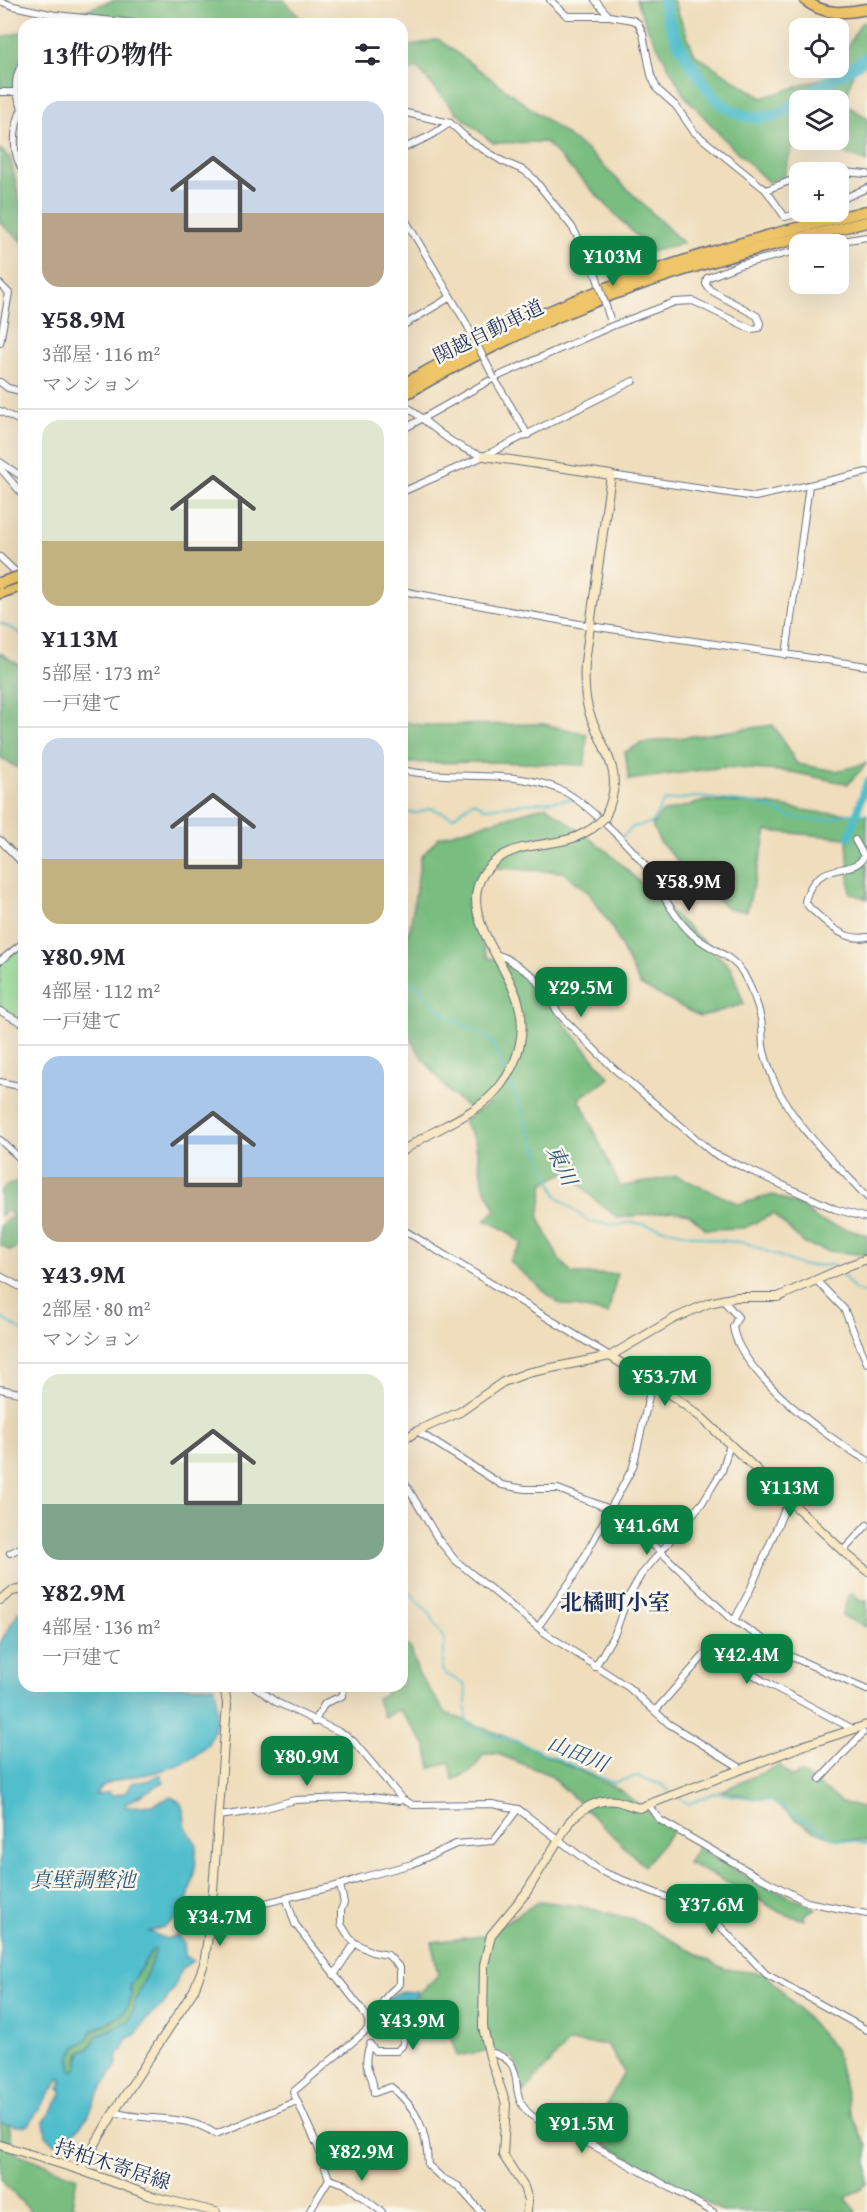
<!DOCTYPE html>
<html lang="ja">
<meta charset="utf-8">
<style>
:root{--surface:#fff;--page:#f7f7f7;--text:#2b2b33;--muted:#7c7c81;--line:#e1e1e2;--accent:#0b8043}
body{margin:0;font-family:"Gentium Book Plus","Noto Serif JP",serif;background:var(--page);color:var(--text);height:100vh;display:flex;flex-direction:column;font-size:22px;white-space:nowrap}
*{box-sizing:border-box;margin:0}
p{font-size:20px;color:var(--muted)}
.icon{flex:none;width:33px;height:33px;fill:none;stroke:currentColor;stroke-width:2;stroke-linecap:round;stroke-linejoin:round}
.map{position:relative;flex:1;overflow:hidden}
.side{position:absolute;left:18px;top:18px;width:390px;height:1674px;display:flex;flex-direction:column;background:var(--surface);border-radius:18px;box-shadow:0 6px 24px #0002}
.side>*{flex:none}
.tools{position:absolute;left:789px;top:18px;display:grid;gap:12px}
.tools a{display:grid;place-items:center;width:60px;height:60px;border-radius:12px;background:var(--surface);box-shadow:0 6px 24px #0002;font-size:30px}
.price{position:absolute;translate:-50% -51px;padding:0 14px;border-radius:12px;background:var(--accent);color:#fff;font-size:20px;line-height:39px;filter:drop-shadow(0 2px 3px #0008)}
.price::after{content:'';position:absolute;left:50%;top:36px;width:18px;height:14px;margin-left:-9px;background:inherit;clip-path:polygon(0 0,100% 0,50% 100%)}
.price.current{background:#222;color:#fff}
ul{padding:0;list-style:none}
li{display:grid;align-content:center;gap:12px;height:318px;padding:0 24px}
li+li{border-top:2px solid var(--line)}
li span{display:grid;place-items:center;height:186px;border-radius:18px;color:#555}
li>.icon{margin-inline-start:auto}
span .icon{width:108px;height:108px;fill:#fffc;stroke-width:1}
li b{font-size:26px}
h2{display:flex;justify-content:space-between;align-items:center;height:72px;padding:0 24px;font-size:26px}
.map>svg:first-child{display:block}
.green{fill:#97de98;stroke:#59867b;stroke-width:1.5}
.forest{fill:#79bd80;stroke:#4a766f;stroke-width:1.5}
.water{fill:#51becc;stroke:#367695;stroke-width:1.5;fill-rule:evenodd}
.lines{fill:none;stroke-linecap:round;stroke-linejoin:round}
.stream{stroke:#51becc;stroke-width:2}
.canal{stroke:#51becc;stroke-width:7}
.river{stroke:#51becc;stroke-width:12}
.street-casing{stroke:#656c7f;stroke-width:8}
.secondary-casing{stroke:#656c7f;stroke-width:10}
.highway-casing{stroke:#656c7f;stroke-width:13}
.street{stroke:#fff;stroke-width:6}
.secondary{stroke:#f8e8c3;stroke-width:8}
.highway{stroke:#eec569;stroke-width:10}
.street-bridge-casing{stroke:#656c7f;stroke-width:8;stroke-linecap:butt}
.secondary-bridge-casing{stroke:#656c7f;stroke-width:10;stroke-linecap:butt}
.highway-bridge-casing{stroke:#656c7f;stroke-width:13;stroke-linecap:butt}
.street-bridge{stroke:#fff;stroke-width:6}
.secondary-bridge{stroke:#f8e8c3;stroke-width:8}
.highway-bridge{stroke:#eec569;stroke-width:10}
.labels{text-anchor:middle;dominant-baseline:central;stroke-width:5;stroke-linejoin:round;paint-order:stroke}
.street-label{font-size:20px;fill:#1b2f5e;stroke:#fbf7ec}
.water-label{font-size:21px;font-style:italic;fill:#2b5a7f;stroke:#fbf7ec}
.quarter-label{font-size:22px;font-weight:bold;fill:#1b2f5e;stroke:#fbf7ec}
</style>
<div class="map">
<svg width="867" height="2212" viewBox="0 0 867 2212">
<rect width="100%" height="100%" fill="#fbf7ec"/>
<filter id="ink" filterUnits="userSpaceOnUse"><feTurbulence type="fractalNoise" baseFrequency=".0167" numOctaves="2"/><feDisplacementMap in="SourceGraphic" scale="12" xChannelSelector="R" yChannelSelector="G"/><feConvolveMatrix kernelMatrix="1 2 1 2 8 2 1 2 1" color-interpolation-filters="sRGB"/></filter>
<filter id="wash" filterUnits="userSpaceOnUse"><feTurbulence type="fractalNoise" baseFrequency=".008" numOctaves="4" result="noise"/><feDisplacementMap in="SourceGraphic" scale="24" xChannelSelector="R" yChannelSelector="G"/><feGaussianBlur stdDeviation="1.35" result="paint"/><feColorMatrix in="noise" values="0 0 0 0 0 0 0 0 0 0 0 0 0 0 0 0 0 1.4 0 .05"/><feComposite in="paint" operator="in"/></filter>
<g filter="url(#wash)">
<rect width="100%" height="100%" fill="#efddbb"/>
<path class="green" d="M24,944V1023L0,1009V963Z"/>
<g class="forest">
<path d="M115,0H284L306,24H171L162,22L157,24H45Z"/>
<path d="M636,0H673L695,55L762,98L830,76L835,68H838L839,61L861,23L867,22V51L856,62L845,104L867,118V162L810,140H838V100H800L799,137L791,150L784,177L768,182L726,141L684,95L647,27Z"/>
<path d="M24,31V84L0,94V38Z"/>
<path d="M438,39L588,151L683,243L652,252L545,142L493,143L456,112L417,68L402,74V48Z"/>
<path d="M0,149L10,158L20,200L24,208V243L0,223Z"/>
<path d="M0,653L24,668V772L0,757Z"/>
<path d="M402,721L420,725L544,724L587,734L585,765L492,762L402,763Z"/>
<path d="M773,725L797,764L836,771L867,763L848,784L792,772L724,767L629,780L625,752L642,743Z"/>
<path d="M705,801L768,804L822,813L867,814V899L850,893L847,838L767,831L747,911L729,909L701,887L660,842L652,825L661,813Z"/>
<path d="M546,806L608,852L731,968L744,1004L700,1017L640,985L610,924L589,893L563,872L483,867L466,905L488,958L510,961L532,977L558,1016L610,1078L579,1098L620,1187L677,1176L739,1204L773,1195L802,1207L819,1221L867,1235V1255L828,1251L805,1244L773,1214L744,1228L706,1229L689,1214L672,1211L618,1218L592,1197L568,1171L544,1183L539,1218L559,1259L572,1274H617L608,1314L558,1303L509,1261L522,1244L505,1230L485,1220L496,1210L483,1184L475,1140L463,1121L488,1104L484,1099L470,1109L450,1093L420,1054L402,1024V945L410,928L421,857L439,837Z"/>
<path d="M24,1181V1243L10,1251L0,1244V1226L13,1215L7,1210L0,1216V1191L10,1183Z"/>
<path d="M853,1593L861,1602L867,1601V1627L842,1616L848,1596Z"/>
<path d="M402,1642L411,1649L418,1673L446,1713L516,1741L617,1788L673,1831L644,1866L550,1775L498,1754H484L472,1771L453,1780L450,1762L431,1768L426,1745L399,1710L384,1717L376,1698L386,1695V1686H402Z"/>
<path d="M780,1765L791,1777L801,1773L842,1802L867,1810V1841L836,1839L807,1827L771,1801L721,1791Z"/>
<path d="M697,1848L743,1875L816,1908L804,1915L805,1920L781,1913L744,1891L688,1863Z"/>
<path d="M540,1901L583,1907L632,1919L725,1969L766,1974L835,2049L851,2114L867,2146V2184L846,2198L856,2212H723L590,2136L624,2072L607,2044L568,2043L523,2093L514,2058C494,2046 479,2053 457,2056L450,2035L432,2026L417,1996L438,1975L432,1942L491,1935L496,1928Z"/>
<path d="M153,1949H156L155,1953C148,1970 142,1986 135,2002C132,2009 133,2015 129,2021L97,2036L89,2049L79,2055V2065L75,2071H72L70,2058L76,2047L86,2040L92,2031L112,2022L124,2012L131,1998V1983Z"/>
<path d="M0,2122L9,2125L14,2152L77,2177L72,2204L84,2212H31L0,2179Z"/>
</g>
<g class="water">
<path d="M19,1611L24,1615V1686H215C223,1744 204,1761 148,1774C138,1776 127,1777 117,1780C108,1783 99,1786 95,1795L109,1792L112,1796L126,1792L131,1783L146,1781L161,1775L164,1782L125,1804L126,1807L153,1805L170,1797C187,1802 182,1813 186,1826C188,1834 196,1839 196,1847C198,1869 188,1893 184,1915L166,1926L149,1932L167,1939L177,1935L184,1942L185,1955L193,1961L182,1968L174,1988L163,2005L150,2015L135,2035L127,2039L126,2044L118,2054L117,2064L97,2096L88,2116L67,2141L55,2144L46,2135L44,2122L62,2094V2089H59L62,2081L60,2078L29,2124C19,2128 10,2125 0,2122V1643ZM153,1949H156L155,1953C148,1970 142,1985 135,2002C132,2009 133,2015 129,2021L97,2036L89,2049L81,2052L78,2068L75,2071L72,2070L70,2058L76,2047L86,2040L92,2031L120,2016L124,2012L132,1995L130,1992L131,1983L134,1981L137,1973Z"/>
<path d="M418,1991L403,2026L387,2028L380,2021L387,1998L397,1993Z"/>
</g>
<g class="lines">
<g class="stream">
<path d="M0,623L24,635"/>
<path d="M402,812L417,813L431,808L453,817L474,801L485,808L572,799"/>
<path d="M622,837L633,827L651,823L664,801L697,797L752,803L768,807L788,816L802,819L827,820L848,814H867"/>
<path d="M402,974L420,989L444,1014L491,1040L506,1074"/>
<path d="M508,1079L557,1196L589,1222L618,1225L633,1222L715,1240L746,1243L803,1266L834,1265L836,1267"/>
<path d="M840,1272L855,1290L867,1294"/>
<path d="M0,1317L24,1332"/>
<path d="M402,1580L416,1600L430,1614L445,1641L442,1670C447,1678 462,1679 465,1687C468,1699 463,1713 468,1725L485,1733L516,1741L613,1783L637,1776L662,1785L671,1792"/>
<path d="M679,1797L688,1804L715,1793L771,1801L836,1839L867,1844"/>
</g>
<path class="canal" d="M849,837L867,781"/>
<path class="river" d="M664,0C666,23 684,56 698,74C704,83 710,93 718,100C733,116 761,123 781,113C793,107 805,97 816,89C832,78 850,69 867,58"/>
</g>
</g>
<g filter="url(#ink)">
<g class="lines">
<defs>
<g id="street">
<path d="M550,0L567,16H609L633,20L638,23L643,34L651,75L657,89L676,106L694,132L766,190L785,217L804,212"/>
<path d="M595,0L608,15"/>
<path d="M0,1L13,6L55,15L144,24"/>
<path d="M24,61C13,78 14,90 22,108C13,129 11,154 24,173"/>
<path d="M0,92H15"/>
<path d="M402,112L450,123L470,141L502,161L525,171L534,179L572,227L592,262"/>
<path d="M402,149L430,136L450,123"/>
<path d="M813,172L831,171L867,174"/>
<path d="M766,190L800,177"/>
<path d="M838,201L867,188"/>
<path d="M402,214L466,323"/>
<path d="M822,244L867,237"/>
<path d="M0,284L9,293L0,343"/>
<path d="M402,326L449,298"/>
<path d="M494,378L528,435"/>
<path d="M0,382L8,388L24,392"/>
<path d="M402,403C429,422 451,448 484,456"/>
<path d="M0,411L24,423"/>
<path d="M402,430L494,378L612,326L675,302L693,301L751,329L759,328L760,323L757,316L710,290L706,284L707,278L739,265L800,250"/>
<path d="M0,462L24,478"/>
<path d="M0,468L24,496"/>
<path d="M611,475L755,497L867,472"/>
<path d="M402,492L484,456L633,381"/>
<path d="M0,557L21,577"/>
<path d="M402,591L590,626L867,666"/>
<path d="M786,655L809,485"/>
<path d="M402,770C455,782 512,767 563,791C584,801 636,851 649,871C662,893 674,918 693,935C708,948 732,955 743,973C750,986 757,1000 760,1015C763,1025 762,1036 763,1046C765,1058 770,1071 774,1081C794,1127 834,1161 867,1197"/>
<path d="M0,840L24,865"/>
<path d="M855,840L864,856C854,878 816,857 805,901L809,907C826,922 843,942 867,937"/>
<path d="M496,954L506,958L533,976L560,1015L613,1068L714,1154L835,1209L867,1218"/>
<path d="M0,961L24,942"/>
<path d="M0,1011L24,1024"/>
<path d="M0,1082L24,1087"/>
<path d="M0,1140L24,1162"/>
<path d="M402,1229L610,1356"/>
<path d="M0,1276L24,1289"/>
<path d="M817,1281L844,1309L867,1363"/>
<path d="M722,1299L738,1317L733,1327C739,1372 828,1439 867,1460"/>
<path d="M0,1389L24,1394"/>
<path d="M417,1431L502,1485L525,1489H558L610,1509L660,1551L730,1618L790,1656L867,1690"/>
<path d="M402,1478L438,1539L455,1560L545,1633L628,1687L669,1724L741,1768"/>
<path d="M843,1551L867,1525"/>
<path d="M10,1553L24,1546"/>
<path d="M734,1621L750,1590L784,1511L792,1502"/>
<path d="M538,1627L574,1576L633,1467L652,1383"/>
<path d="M595,1667L615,1633L627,1599L641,1575L702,1503L722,1471L730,1444"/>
<path d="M254,1686L276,1702L346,1735L354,1742L402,1799L413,1805L492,1804L518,1809L600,1871L702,1911L717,1923L766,1974L867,2030"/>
<path d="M655,1711L707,1652L714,1650L765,1682L853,1729"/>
<path d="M314,1722L325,1703L342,1696L345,1686"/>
<path d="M820,1779L863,1733"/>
<path d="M648,1805L660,1820L755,1875L807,1902L867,1914"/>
<path d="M219,1816L255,1811L295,1800L372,1797L399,1801L402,1799"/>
<path d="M340,1885L344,1903L341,1910V1924L349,1937L355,1943"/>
<path d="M286,1897L295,1924L360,2007C365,2015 371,2020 367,2030L293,2092L318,2147L329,2179"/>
<path d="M211,1916L340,1885L360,1878L412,1864L456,1844L493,1841L518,1809"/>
<path d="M334,1975L355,1943L372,1952L388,1955L400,1968V1984C386,1995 379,2003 378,2021L386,2030H400L405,2035L402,2046L397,2051H375L370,2044C360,2071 374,2070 374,2093L391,2087C418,2108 427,2132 428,2165L442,2178L458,2186L481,2212"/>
<path d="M489,2052C533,2062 503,2092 531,2115C547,2128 569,2134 588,2143C631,2165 672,2189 713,2212"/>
<path d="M114,2112C150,2123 183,2112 216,2134L297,2101"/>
<path d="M329,2179L345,2184L382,2212"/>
<path d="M309,2212L329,2179"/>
</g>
<g id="secondary">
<path d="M484,456L611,475L585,662C584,679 584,695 589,712C603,753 627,771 605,817"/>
<path d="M402,1152C433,1127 475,1118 500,1086C519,1062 527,1031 518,1001C506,959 446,902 495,861C518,842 546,847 573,838C580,836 587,831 593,828"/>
<path d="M610,1356L677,1399L702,1418L845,1553L867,1571"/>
<path d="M402,1441L417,1431L460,1412L503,1382L527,1373L610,1356L675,1318L709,1303L736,1297H778L850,1265L867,1259"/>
<path d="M0,1600L12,1591L24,1589"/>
<path d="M0,2145L80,2170L151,2196L216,2212"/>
<path d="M80,2170L114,2112L194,1990L204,1964L211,1916L227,1704L224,1686"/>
<path d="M527,2212L528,2200L524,2187L503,2155L506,2104L490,2057L483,2027L484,1965L491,1935L526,1893L570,1821C581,1809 599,1798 616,1801C624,1803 631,1806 639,1808L805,1745L867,1725"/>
</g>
<g id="highway">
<path d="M805,0C824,16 845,13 867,9"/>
<path d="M402,385C551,299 700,249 867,211"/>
<path d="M402,396C459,363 517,333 578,308C671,270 769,244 867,222"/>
<path d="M0,593L24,585"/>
</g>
</defs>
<use href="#street" class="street-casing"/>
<use href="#secondary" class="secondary-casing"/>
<use href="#highway" class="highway-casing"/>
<use href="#street" class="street"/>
<use href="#secondary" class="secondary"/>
<use href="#highway" class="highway"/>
<defs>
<g id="street-bridge">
<path d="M592,262L610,319"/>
<path d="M466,323L494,378"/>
</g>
<path id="secondary-bridge" d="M593,828L605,817"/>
<path id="highway-bridge" d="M0,583L24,575"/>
</defs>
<use href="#street-bridge" class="street-bridge-casing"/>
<use href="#secondary-bridge" class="secondary-bridge-casing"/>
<use href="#highway-bridge" class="highway-bridge-casing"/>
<use href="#street-bridge" class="street-bridge"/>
<use href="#secondary-bridge" class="secondary-bridge"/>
<use href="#highway-bridge" class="highway-bridge"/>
</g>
</g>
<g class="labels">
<g class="street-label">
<text transform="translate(488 331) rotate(-26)">関越自動車道</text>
<text transform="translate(113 2164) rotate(18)">持柏木寄居線</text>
</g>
<g class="water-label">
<text transform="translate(562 1165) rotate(65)">東川</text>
<text transform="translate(578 1753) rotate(22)">山田川</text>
<text x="83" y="1879">真壁調整池</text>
</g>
<g class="quarter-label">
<text x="615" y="1602">北橘町小室</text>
</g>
</g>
</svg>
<div class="tools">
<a><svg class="icon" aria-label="locate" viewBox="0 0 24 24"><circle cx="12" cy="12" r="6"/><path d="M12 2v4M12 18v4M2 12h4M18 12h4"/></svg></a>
<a><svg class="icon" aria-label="layers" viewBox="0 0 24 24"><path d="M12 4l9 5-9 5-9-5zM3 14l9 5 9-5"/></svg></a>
<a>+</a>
<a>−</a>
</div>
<b class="price" style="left:613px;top:287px">¥103M</b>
<b class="price current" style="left:689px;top:912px">¥58.9M</b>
<b class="price" style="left:581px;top:1018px">¥29.5M</b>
<b class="price" style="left:665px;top:1407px">¥53.7M</b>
<b class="price" style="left:790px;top:1518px">¥113M</b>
<b class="price" style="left:647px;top:1556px">¥41.6M</b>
<b class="price" style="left:747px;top:1685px">¥42.4M</b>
<b class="price" style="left:307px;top:1787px">¥80.9M</b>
<b class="price" style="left:712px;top:1935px">¥37.6M</b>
<b class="price" style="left:220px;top:1947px">¥34.7M</b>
<b class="price" style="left:413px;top:2051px">¥43.9M</b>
<b class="price" style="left:582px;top:2154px">¥91.5M</b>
<b class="price" style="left:362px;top:2182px">¥82.9M</b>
<section class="side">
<h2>13件の物件<svg class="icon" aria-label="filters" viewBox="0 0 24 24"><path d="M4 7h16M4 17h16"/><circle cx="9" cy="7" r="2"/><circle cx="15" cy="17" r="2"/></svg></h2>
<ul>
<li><span style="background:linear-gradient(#c9d6e8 60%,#b9a48a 0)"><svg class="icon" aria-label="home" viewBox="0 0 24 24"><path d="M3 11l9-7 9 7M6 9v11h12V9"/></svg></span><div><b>¥58.9M</b><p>3部屋 · 116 m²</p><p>マンション</p></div></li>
<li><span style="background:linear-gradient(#dfe7d0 65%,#c2b280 0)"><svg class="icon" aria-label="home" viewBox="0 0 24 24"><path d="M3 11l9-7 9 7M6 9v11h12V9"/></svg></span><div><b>¥113M</b><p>5部屋 · 173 m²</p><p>一戸建て</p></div></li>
<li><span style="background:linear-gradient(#c9d6e8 65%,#c2b280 0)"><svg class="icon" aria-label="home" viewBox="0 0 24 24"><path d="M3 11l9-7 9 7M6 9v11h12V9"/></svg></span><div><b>¥80.9M</b><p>4部屋 · 112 m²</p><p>一戸建て</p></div></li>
<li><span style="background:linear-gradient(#a9c7e8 65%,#b9a48a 0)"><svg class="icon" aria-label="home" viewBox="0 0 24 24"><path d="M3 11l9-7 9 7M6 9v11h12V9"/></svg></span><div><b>¥43.9M</b><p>2部屋 · 80 m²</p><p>マンション</p></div></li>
<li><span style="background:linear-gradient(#dfe7d0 70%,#7fa58c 0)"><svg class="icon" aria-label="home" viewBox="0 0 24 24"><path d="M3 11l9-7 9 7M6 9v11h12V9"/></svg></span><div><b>¥82.9M</b><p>4部屋 · 136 m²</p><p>一戸建て</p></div></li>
</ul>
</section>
</div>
